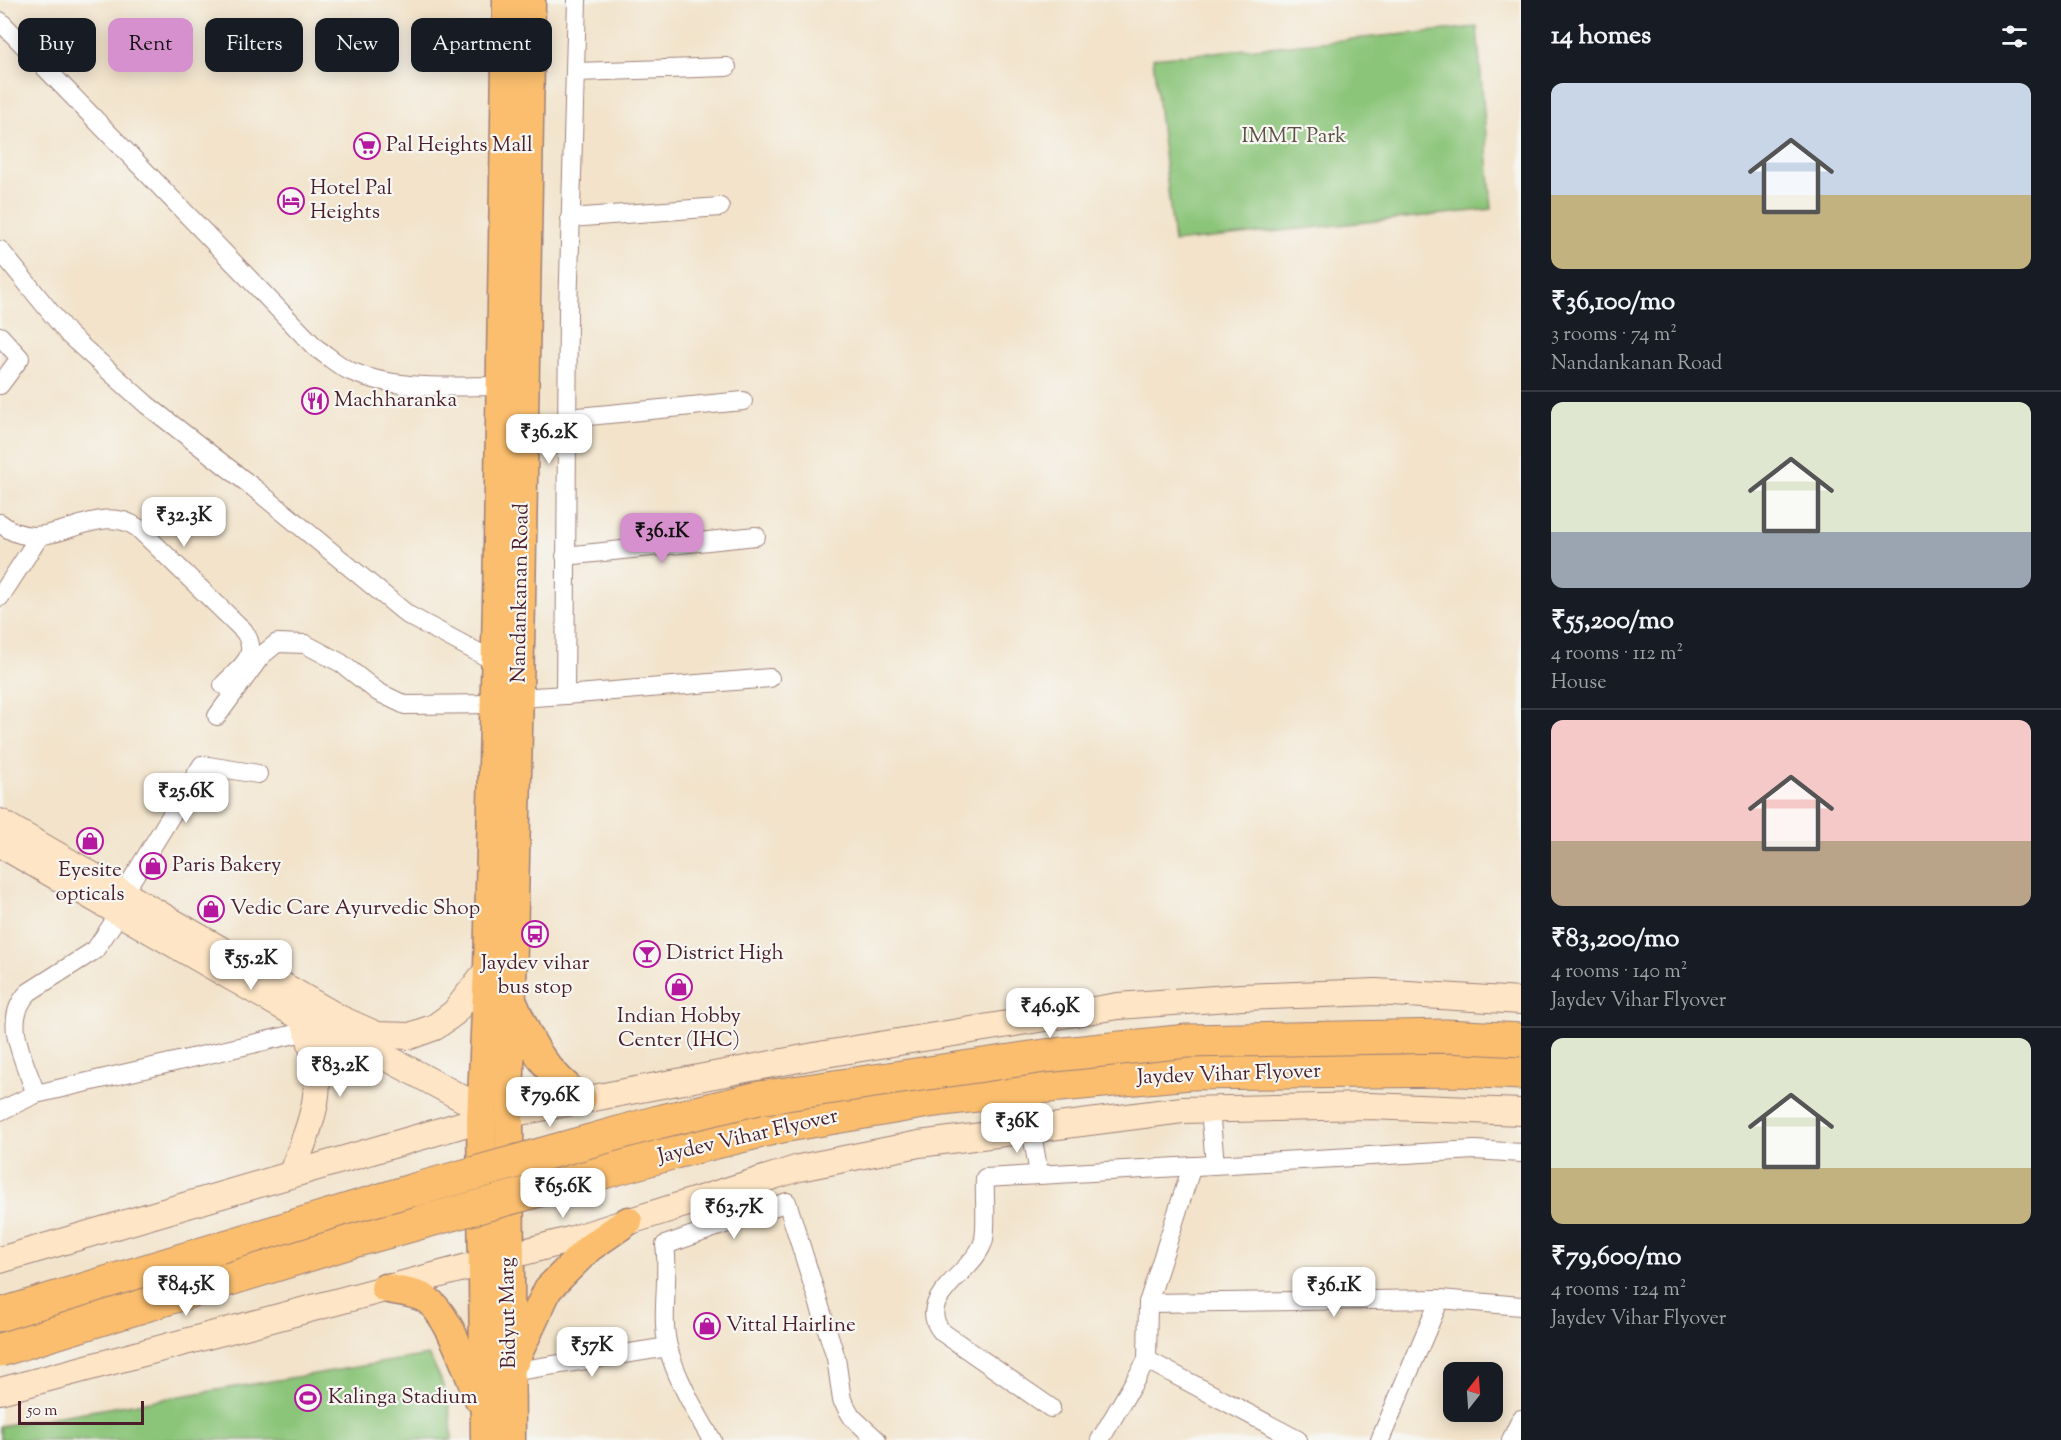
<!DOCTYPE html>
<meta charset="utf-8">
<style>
:root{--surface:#171b24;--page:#20242c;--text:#f1f3f6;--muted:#9ea1a6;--line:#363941;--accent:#d690ce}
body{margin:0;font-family:"Sorts Mill Goudy",serif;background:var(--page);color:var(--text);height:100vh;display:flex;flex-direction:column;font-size:22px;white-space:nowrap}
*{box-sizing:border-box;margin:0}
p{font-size:20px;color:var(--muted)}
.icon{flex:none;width:33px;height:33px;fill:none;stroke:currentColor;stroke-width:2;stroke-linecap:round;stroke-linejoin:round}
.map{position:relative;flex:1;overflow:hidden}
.side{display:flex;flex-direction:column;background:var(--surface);width:540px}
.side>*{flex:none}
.hud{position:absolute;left:18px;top:18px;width:570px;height:54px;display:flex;gap:12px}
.needle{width:39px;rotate:17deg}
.fabs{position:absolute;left:1443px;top:1362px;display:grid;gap:12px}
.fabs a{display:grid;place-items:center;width:60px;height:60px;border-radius:12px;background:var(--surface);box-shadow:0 3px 15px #0003;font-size:30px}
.scale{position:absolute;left:18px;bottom:15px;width:126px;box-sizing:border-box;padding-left:6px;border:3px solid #4a1f2b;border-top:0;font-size:16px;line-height:21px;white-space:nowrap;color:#4a1f2b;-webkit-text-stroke:4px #f6f6f2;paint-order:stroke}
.price{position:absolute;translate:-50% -51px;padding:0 14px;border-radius:12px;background:#fff;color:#222;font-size:20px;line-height:39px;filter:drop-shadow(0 2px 3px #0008)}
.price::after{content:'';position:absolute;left:50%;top:36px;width:18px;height:14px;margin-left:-9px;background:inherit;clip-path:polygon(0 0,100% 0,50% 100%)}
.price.current{background:var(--accent);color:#111}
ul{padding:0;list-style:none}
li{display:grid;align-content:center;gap:12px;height:318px;padding:0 30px}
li+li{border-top:2px solid var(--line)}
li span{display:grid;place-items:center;height:186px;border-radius:12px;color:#555}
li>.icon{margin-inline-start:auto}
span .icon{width:108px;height:108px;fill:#fffc;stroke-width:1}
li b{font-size:26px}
h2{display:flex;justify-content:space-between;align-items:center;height:72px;padding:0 30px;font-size:26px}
.chip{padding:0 21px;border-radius:12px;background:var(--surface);box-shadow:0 3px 15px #0003;font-size:21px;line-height:54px}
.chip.current{background:var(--accent);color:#111}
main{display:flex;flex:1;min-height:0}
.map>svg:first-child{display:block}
.green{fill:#8bc579;stroke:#6a7252;stroke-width:1.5}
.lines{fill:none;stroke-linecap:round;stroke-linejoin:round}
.street-casing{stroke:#9e817a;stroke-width:20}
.secondary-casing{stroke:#9e817a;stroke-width:28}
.primary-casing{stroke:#9e817a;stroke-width:31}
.highway-casing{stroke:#9e817a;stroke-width:35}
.street{stroke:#fff;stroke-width:18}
.secondary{stroke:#fde5c5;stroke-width:26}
.primary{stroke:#fabe6e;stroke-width:28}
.highway{stroke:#fabe6e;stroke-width:33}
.highway-bridge-casing{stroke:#9e817a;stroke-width:35;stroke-linecap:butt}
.highway-bridge{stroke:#fabe6e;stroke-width:33}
.labels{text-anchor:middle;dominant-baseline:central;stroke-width:4.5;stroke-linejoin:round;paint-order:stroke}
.park-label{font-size:21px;fill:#5e5142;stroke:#f6f6f2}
.poi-label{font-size:21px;fill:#4a1f2b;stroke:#f6f6f2;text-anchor:start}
.street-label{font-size:21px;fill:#4a1f2b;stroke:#f6f6f2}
</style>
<main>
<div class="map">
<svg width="1521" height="1440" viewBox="0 0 1521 1440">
<rect width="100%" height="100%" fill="#f6f6f2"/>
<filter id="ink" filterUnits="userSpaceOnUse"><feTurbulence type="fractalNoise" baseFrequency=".0167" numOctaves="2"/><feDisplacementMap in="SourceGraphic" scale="12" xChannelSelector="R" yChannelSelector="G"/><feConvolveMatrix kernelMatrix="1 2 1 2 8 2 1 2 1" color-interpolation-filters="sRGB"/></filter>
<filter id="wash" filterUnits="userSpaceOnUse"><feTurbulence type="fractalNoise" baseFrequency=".008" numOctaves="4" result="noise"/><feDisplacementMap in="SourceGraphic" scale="24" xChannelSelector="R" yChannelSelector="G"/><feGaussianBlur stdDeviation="1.35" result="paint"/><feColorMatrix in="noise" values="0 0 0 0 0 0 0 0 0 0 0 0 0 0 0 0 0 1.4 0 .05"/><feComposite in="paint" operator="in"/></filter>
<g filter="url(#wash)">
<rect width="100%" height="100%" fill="#f2e3ca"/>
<g class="green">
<path d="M1477,27L1492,209L1174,242L1153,58Z"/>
<path d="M428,1355C444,1379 452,1411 452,1440H0V1426Z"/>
</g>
</g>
<g filter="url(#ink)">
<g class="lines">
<defs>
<g id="street">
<path d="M577,0L568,313L565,695L770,678"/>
<path d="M0,21L316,348C327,355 338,366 350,371C396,391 452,386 501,386"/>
<path d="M576,72L727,67"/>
<path d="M570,218L720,207"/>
<path d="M0,250L69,335L147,405L254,488L408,615L496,662"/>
<path d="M0,336L20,358L0,385"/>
<path d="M568,418L743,401"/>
<path d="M0,523C46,562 93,497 138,528L244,631C261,656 240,667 223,685"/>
<path d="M565,556L756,536"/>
<path d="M0,597L39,537"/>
<path d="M519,698L565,695"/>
<path d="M217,716L261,656L277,643L305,644L341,663L378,692L405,705L494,704"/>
<path d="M123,894L202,765L258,774"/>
<path d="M36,1094C25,1061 0,1020 29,992L95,950L120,913"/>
<path d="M1210,1110L1215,1164"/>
<path d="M0,1111L36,1094L308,1031"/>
<path d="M1031,1128L1039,1174"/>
<path d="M1148,1303L1440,1299L1521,1306"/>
<path d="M1147,1360L1298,1440"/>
<path d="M510,1372L668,1347"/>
<path d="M1051,1408L942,1332C912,1297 977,1272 984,1239C987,1220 984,1197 985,1178L1475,1150L1521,1153"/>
<path d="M712,1440C697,1415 675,1375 668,1347C660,1315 670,1278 665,1245L787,1202L836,1358L842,1400L852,1417L877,1440"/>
<path d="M1100,1440L1147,1360L1148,1303L1192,1166"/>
<path d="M1380,1440L1440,1299"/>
<path d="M1511,1440L1521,1419"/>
</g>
<g id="secondary">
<path d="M0,822L341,1019L377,1035L410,1036L435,1027L454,1013L488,969"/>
<path d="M0,844L330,1034L393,1061L482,1109"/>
<path d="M509,1114L825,1054L1118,1006L1242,997L1376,992L1521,1001"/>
<path d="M291,1175C316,1109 328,1087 303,1018"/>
<path d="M0,1260L481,1119"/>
<path d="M0,1391L573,1239L799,1168L919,1144L1182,1110L1369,1106L1521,1112"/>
</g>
<g id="primary">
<path d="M514,1005C533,1049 544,1070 582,1099"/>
<path d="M385,1288C396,1291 411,1292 422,1297C449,1309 467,1372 479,1399"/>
<path d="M514,1362L548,1289L589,1248L628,1221"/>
<path d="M485,1440L481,1119L488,969L497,602L507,0"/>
<path d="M511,1440L509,1114L521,603L531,0"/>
</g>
<g id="highway">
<path d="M543,1189L675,1152L782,1126L929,1101L1049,1086L1190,1073L1458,1070L1521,1073"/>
<path d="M0,1315L414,1190"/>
</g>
</defs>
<use href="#street" class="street-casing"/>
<use href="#secondary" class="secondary-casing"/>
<use href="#primary" class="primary-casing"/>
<use href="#highway" class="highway-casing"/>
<use href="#street" class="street"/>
<use href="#secondary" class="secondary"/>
<use href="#primary" class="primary"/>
<use href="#highway" class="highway"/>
<defs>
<g id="highway-bridge">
<path d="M414,1190L658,1122L759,1098L1045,1056L1187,1041L1446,1036L1521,1040"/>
<path d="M0,1350L353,1241L543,1189"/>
</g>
</defs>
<use href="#highway-bridge" class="highway-bridge-casing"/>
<use href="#highway-bridge" class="highway-bridge"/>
</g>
</g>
<defs>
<symbol id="supermarket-ring" viewBox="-11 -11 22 22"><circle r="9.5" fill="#f6f6f2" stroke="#b5179e" stroke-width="1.5"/><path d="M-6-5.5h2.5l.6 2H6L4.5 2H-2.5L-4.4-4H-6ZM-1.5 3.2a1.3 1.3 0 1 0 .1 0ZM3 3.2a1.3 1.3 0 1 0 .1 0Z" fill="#b5179e"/></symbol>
<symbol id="hotel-ring" viewBox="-11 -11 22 22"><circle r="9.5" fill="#f6f6f2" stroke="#b5179e" stroke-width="1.5"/><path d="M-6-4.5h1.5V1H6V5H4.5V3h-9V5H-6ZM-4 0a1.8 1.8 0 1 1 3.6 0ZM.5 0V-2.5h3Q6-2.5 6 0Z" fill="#b5179e"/></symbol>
<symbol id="restaurant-ring" viewBox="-11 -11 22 22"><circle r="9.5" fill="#f6f6f2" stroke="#b5179e" stroke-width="1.5"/><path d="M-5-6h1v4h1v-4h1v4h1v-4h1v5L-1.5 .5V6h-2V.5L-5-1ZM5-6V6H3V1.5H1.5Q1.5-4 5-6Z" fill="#b5179e"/></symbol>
<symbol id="shop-ring" viewBox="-11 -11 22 22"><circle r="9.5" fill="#f6f6f2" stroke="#b5179e" stroke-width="1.5"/><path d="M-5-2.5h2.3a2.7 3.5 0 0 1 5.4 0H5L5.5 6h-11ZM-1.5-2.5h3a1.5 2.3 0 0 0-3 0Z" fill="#b5179e"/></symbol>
<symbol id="bus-ring" viewBox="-11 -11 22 22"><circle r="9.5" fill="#f6f6f2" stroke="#b5179e" stroke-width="1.5"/><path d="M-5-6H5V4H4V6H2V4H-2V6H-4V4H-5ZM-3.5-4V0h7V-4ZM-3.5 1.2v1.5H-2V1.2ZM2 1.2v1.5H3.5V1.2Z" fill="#b5179e"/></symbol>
<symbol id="bar-ring" viewBox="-11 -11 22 22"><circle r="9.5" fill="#f6f6f2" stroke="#b5179e" stroke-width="1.5"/><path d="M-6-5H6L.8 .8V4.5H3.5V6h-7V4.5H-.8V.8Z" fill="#b5179e"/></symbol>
<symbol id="stadium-ring" viewBox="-11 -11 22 22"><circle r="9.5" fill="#f6f6f2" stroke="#b5179e" stroke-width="1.5"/><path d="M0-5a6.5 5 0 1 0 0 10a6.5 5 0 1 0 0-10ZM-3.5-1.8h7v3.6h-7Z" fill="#b5179e"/></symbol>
</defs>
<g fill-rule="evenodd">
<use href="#supermarket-ring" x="352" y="131" width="30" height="30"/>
<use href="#hotel-ring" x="276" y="186" width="30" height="30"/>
<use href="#restaurant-ring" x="300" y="386" width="30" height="30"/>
<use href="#shop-ring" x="75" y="826" width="30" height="30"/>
<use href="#shop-ring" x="138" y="851" width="30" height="30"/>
<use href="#shop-ring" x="196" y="894" width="30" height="30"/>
<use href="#bus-ring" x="520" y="919" width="30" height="30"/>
<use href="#bar-ring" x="632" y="939" width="30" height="30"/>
<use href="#shop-ring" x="664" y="972" width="30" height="30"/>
<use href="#shop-ring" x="692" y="1311" width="30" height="30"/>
<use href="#stadium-ring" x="293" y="1383" width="30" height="30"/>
</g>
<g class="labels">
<g class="park-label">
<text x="1294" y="137">IMMT Park</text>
</g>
<g class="poi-label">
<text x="386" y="146">Pal Heights Mall</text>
<text x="310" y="189">Hotel Pal<tspan x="310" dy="24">Heights</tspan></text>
<text x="334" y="401">Machharanka</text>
<text x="172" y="866">Paris Bakery</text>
<text x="90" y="871" text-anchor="middle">Eyesite<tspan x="90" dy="24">opticals</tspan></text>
<text x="230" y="909">Vedic Care Ayurvedic Shop</text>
<text x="666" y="954">District High</text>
<text x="535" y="964" text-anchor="middle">Jaydev vihar<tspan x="535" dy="24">bus stop</tspan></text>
<text x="679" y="1017" text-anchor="middle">Indian Hobby<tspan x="679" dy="24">Center (IHC)</tspan></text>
<text x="726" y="1326">Vittal Hairline</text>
<text x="328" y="1398">Kalinga Stadium</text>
</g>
<g class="street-label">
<text transform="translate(521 593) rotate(-89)">Nandankanan Road</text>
<text transform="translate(1229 1075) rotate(-2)">Jaydev Vihar Flyover</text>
<text transform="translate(748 1137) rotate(-13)">Jaydev Vihar Flyover</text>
<text transform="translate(509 1313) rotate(-91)">Bidyut Marg</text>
</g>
</g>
</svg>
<div class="fabs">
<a><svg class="needle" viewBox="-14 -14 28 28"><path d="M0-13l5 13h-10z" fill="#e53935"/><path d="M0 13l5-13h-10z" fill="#9ea1a6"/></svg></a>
</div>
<div class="scale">50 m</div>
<b class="price" style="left:549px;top:465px">₹36.2K</b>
<b class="price" style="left:184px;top:548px">₹32.3K</b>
<b class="price current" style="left:662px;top:564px">₹36.1K</b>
<b class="price" style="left:186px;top:824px">₹25.6K</b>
<b class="price" style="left:251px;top:991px">₹55.2K</b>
<b class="price" style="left:1050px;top:1039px">₹46.9K</b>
<b class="price" style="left:340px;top:1098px">₹83.2K</b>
<b class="price" style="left:550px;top:1128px">₹79.6K</b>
<b class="price" style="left:1017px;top:1154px">₹36K</b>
<b class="price" style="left:563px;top:1219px">₹65.6K</b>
<b class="price" style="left:734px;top:1240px">₹63.7K</b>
<b class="price" style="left:186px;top:1317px">₹84.5K</b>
<b class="price" style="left:1334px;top:1318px">₹36.1K</b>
<b class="price" style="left:592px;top:1378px">₹57K</b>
<div class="hud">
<a class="chip">Buy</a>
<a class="chip current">Rent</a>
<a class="chip">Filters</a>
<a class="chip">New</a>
<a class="chip">Apartment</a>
</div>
</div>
<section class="side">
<h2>14 homes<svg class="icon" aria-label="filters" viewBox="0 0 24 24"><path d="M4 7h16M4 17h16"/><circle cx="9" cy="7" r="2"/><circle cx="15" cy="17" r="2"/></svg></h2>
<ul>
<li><span style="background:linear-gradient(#c9d6e8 60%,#c2b280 0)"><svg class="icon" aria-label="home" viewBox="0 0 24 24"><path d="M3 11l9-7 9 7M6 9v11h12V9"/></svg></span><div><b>₹36,100/mo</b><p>3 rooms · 74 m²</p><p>Nandankanan Road</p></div></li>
<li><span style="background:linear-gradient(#dfe7d0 70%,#9aa5b1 0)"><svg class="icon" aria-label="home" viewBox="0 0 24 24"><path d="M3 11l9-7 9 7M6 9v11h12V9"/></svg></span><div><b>₹55,200/mo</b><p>4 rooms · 112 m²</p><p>House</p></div></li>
<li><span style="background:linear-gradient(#f6c9c9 65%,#b9a48a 0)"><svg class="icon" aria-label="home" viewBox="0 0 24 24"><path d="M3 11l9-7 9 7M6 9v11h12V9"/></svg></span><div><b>₹83,200/mo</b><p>4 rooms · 140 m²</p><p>Jaydev Vihar Flyover</p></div></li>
<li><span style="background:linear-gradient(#dfe7d0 70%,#c2b280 0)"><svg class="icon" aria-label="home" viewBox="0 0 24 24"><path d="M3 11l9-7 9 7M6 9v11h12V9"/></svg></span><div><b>₹79,600/mo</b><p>4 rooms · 124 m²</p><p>Jaydev Vihar Flyover</p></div></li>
</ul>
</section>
</main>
